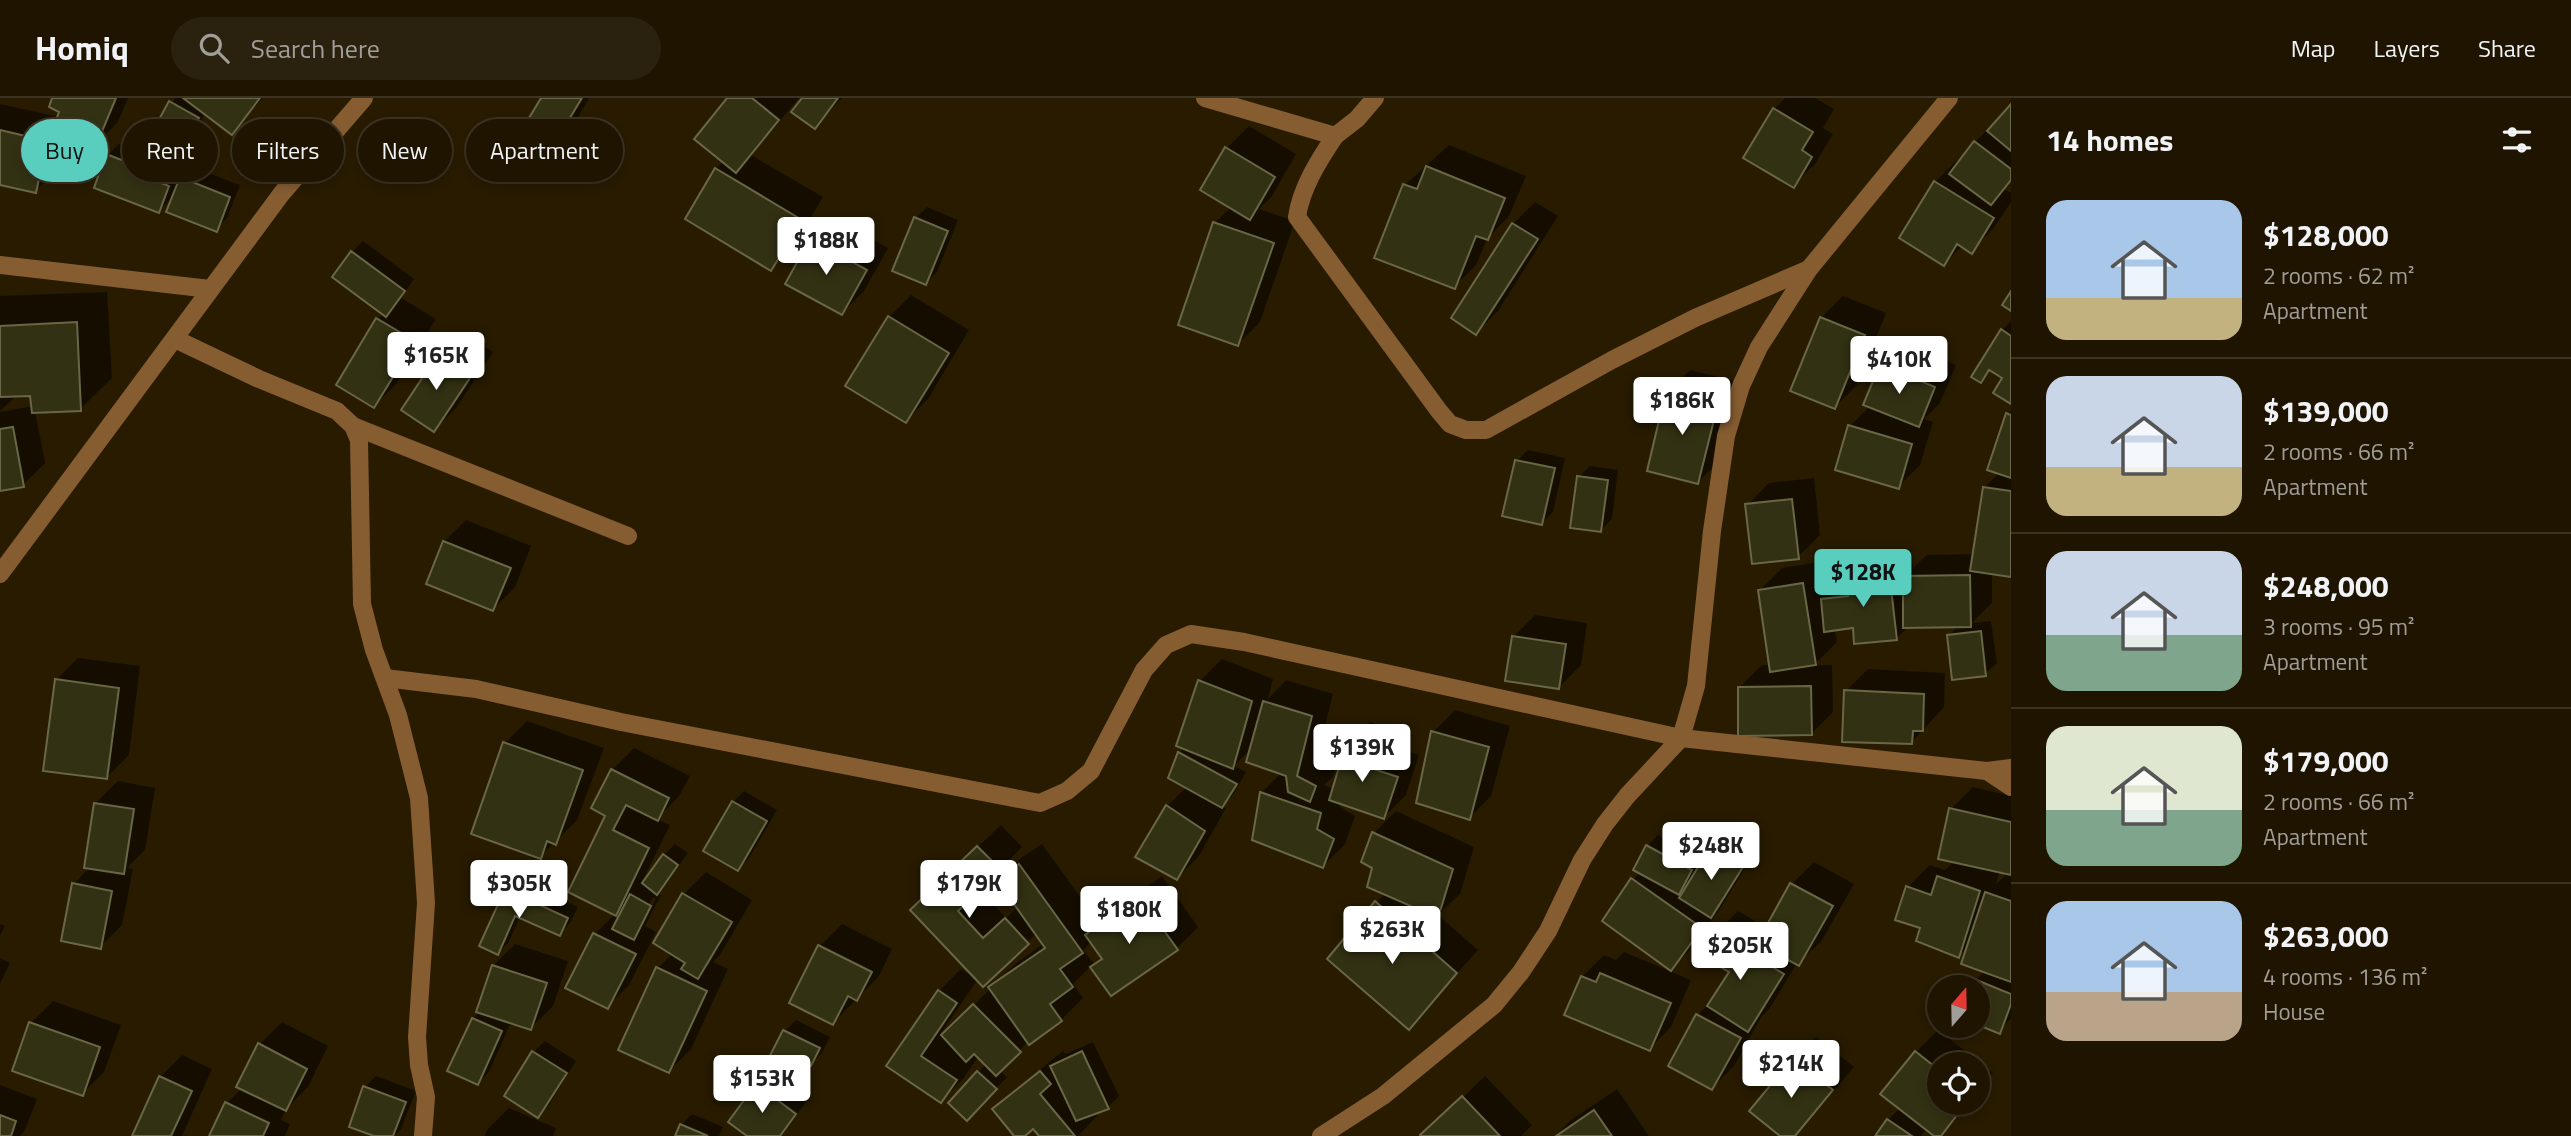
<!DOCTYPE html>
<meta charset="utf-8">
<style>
:root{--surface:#1e1400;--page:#2b210f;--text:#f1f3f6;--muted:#a19e99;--line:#3c3322;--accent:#59cebe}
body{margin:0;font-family:"Titillium Web",sans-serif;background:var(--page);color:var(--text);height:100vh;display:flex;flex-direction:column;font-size:26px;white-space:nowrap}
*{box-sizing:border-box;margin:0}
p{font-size:23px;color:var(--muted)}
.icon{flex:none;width:38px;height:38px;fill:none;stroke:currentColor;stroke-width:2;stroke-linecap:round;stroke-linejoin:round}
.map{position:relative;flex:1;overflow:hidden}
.sheet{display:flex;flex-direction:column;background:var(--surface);width:560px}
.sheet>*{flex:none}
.top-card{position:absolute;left:21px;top:21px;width:665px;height:63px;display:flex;gap:14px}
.needle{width:46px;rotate:20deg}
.controls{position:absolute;left:1927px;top:877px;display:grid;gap:14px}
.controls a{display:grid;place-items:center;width:63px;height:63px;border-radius:50%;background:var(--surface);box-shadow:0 4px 10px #0003,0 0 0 2px var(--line);font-size:35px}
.price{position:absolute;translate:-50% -60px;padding:0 16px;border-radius:7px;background:#fff;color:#222;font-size:23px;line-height:46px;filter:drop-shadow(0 2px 4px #0008)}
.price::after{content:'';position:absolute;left:50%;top:42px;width:21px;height:16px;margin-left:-10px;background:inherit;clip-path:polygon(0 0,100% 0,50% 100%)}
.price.selected{background:var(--accent);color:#111}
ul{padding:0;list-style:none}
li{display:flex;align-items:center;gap:21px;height:175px;padding:0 35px}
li+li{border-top:2px solid var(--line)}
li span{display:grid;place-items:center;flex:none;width:196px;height:140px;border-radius:21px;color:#555}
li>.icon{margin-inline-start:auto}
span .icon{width:84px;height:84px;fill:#fffc;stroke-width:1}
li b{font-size:30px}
h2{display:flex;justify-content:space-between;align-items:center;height:84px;padding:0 35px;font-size:30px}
.tag{padding:0 24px;border-radius:32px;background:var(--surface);box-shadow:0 4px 10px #0003,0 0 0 2px var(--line);font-size:24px;line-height:63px}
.tag.selected{background:var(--accent);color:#111}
header{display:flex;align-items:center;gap:42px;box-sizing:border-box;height:98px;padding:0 35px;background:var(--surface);border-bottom:2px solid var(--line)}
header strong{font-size:33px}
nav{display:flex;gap:38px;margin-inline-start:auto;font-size:24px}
.search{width:490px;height:63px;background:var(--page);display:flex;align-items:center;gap:18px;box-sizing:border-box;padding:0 24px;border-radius:38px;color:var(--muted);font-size:26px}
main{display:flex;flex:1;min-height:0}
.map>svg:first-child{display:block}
.shadow{fill:#0007;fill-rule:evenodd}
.building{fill:#333113;stroke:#696745;stroke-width:2}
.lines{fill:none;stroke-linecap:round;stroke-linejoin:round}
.minor{stroke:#865d31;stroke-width:18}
</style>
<header>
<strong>Homiq</strong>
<div class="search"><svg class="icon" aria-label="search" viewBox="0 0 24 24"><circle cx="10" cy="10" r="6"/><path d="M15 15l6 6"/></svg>Search here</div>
<nav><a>Map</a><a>Layers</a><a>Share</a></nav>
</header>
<main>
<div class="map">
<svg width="2011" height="1038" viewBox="0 0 2011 1038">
<rect width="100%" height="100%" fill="#281b00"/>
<g class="shadow">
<path d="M54,0H128L118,24L96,46L65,33L57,71L35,93L0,85V6L59,19L62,13Z"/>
<path d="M175,0H263L231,35L205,15L179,61L168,73L179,77L176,85L192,69L240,87L227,120L216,131L175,97L159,113L108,57L119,46L142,55ZM144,59L159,67L158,69L142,63Z"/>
<path d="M544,0H589L578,19L556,41Z"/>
<path d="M730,0H799L751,57L823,99L793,149L771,171L716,71L724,63Z"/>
<path d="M805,0H842L815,29Z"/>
<path d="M1785,0H1815L1834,11L1823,30L1833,36L1815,66L1793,88L1774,11Z"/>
<path d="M2011,8V83L2005,91L2011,95V104L1993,131L1971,153L1962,148L1944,166L1935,84L1957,62L1960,64L1975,44L1986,33L1988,35Z"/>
<path d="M1249,28L1296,56L1272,98L1259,111L1295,123L1260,224L1238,246L1215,125L1231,109L1227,50Z"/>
<path d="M1449,47L1526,78L1509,118L1487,141L1476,167L1454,189L1376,159L1405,87Z"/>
<path d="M1535,104L1558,118L1498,213L1476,235L1513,126Z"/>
<path d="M927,109L958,122L937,174L926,185L916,120Z"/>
<path d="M833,120L888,150L864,193L842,215L811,142Z"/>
<path d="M363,143L414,181L401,200L436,221L396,286L374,308L378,221L384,215L352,154Z"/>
<path d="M107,194L112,280L80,311L35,313L45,365L23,387L0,391V314L33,308L32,296L13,297L14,300L0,313V198Z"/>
<path d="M911,197L969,232L928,301L906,323L889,219Z"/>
<path d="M1843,198L1886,215L1857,287L1835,309L1821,220Z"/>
<path d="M2011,223V304L2005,279L1992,272L1981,282L2002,232Z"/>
<path d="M462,234L493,254L456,310L434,332L440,256Z"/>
<path d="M1904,245L1956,267L1940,305L1924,321L1933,324L1920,367L1898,389L1850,328L1870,308L1882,267Z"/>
<path d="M1690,272L1739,284L1720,362L1698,384L1668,294Z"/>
<path d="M2011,313V477L1992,474V505L1972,525L1991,523L1997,565L1985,576L1949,537L1959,527L1909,528L1897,540L1855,528L1835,531L1837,544L1814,567H1832L1833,614L1811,636L1740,589L1762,567H1771L1760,492L1782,470L1825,463L1830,495L1869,456L1911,452L1913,470L1927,457L1975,456L1985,389L2000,374L2007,316Z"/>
<path d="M1528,352L1565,360L1553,414L1542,425L1517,363Z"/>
<path d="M1590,368L1618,372L1612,421L1601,432L1579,379Z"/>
<path d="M1814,380L1820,437L1798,459L1747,407L1769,385Z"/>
<path d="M466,422L531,448L515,489L493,511L444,444Z"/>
<path d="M1535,517L1587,525L1581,567L1559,589L1513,539Z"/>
<path d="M78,560L140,568L129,657L107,679L56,582Z"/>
<path d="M1222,561L1273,581L1268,601L1286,582L1333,596L1318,656L1337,665L1332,680L1324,687L1335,691L1348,647L1370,624L1394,632L1388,647L1419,657L1406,697L1384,719L1340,704L1339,708L1355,718L1345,746L1323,768L1261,695L1281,675L1252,650L1234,668L1246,674L1233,697L1222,708L1226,710L1199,758L1177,780L1167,708L1187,689L1170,679L1179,655L1184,650L1200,583Z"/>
<path d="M1868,571L1945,575L1944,609L1911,645L1846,593Z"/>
<path d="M1455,612L1510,628L1491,698L1469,720L1433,634Z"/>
<path d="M527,623L604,650L577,722L540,759L505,645Z"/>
<path d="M634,650L690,678L679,698L657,721L670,727L641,786L643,787L664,757L675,746L688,755L668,783L657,795L661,797L645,828L656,834L629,887L607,909L595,836L615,816L607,717L612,672ZM653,799L656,801L643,827H639ZM627,805L621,816L617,814Z"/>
<path d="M118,683L155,690L145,752L127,770L133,771L122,827L100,849L74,786L90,769L95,706Z"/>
<path d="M1973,689L2011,698V920L1999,934L1978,925V889H1973L1976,882L1985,873L1969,848L1958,858L1923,829L1908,789L1930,767L1945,772L1955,763L1951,711ZM2000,773L2008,775L1996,786Z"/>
<path d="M744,693L777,712L749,760L738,771L733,704Z"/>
<path d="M1396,713L1474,749L1460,796L1438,817L1478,852L1409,929L1330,861L1385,795L1374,769V735Z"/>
<path d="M1001,727L1022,749L980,791L1006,820L1018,809L999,782L1021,760L1042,746L1099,825L1110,815L1162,778L1198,829L1176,851L1111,896L1091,868L1073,886L1083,900L1061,922L1029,943L999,972L1007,979L967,1020L950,1005L986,966L978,959L963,981L941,1003L888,967L939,893L961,871L976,881L934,790ZM1037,835L1044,845L1013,868L944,937L941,935L978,881L984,887ZM1092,843L1103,859L1095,867L1083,852Z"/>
<path d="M1658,737L1704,762L1724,739L1753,757L1722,808L1693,849L1671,871L1633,782L1640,774L1647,748Z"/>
<path d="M1814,764L1854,786L1821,844L1797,865L1770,910L1762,918L1734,968L1712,990L1670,967L1698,917L1714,900L1731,874L1703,856L1716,835L1738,813L1767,830L1792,786Z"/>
<path d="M706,774L752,802L720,857L713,864L728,871L691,951L669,973L658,870L673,855L684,796Z"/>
<path d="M517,781L578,809L570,825L559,836L520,818L509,844L498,855L506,792Z"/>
<path d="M0,826L5,828L0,838Z"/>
<path d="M842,826L892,851L879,878L833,925L820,848Z"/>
<path d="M515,846L568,863L553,908L531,930L511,924L489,974L478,985L473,921L480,913L493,868Z"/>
<path d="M1624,854L1691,882L1671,929L1649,951L1582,879L1604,857L1616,862Z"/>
<path d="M0,860L10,865L0,886Z"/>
<path d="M53,903L121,927L104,974L82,996L31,925Z"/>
<path d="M796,922L830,939L822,955L811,966L800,960L791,977L782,986L806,1004L781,1038H750L757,988L765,980L785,933Z"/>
<path d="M282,924L328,948L308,989L286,1011L281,1022L290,1026L285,1038H211L227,1005L242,990L260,946Z"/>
<path d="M1938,932L1993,975L1978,995V966H1939V1004H1970L1960,1017L1939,1038L1927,1030L1921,1038H1872L1900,1010L1916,954Z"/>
<path d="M1816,939L1854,969L1794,1038H1782L1751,1013L1794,961Z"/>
<path d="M545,943L576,963L549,1007L538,1018L534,954Z"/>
<path d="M1093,944L1119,998L1108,1009L1095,1014L1098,1017L1078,1038H1041L1033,1029L1022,1038H1016L995,1012L1017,990L1063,953L1066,956Z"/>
<path d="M182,957L212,971L182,1038H134L160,979Z"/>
<path d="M376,978L416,993L401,1031L394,1038H379L351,1028L365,989Z"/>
<path d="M1485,978L1532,1027L1521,1038H1423Z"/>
<path d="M0,987L37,1001L25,1032L20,1038H0Z"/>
<path d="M1617,991L1649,1038H1555L1571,1022Z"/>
<path d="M509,1010L556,1030L553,1038H485L487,1032Z"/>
<path d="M692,1016L723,1029L719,1038H677L681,1027Z"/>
</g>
<g class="building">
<path d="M52,0H116L96,48L53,30L59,14L49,9Z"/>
<path d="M183,0H260L232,37Z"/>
<path d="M541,0H582L556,43L526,25Z"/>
<path d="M727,0H752L779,22L736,75L694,41Z"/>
<path d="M802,0H838L815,31L791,14Z"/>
<path d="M169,3L199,20L169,74L139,58Z"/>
<path d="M2011,6V53L1987,33Z"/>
<path d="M1773,10L1813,34L1802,52L1812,59L1794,90L1743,60Z"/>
<path d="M0,32L47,43L36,95L0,87Z"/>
<path d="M1974,43L2011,71V82L1991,107L1949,76Z"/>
<path d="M1225,49L1275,79L1250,122L1200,92Z"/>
<path d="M106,56L135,67L132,74L169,88L159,115L94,90Z"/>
<path d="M1426,68L1505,100L1488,142L1476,138L1455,191L1374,160L1403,86L1417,91Z"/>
<path d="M715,70L802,122L771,173L685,121Z"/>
<path d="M180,79L230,99L217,134L166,114Z"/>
<path d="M1934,83L1994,120L1972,156L1957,146L1944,168L1899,140Z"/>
<path d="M914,119L948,133L926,187L892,173Z"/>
<path d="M1213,124L1274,145L1238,248L1178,227Z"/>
<path d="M1512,125L1538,141L1476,237L1451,220Z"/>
<path d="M810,141L867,172L842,217L785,186Z"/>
<path d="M351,153L405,193L386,219L332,179Z"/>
<path d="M2011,193V213L2002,207Z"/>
<path d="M888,218L949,255L906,325L845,288Z"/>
<path d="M1820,219L1865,237L1835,311L1790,293Z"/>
<path d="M376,220L415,243L374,310L336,287Z"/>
<path d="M77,224L81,313L32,315L30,298L0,299V228Z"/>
<path d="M2001,231L2011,238V306L1993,295L2002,280L1989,272L1981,285L1971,279Z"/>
<path d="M439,255L472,277L434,334L401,312Z"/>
<path d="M1880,266L1935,289L1919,329L1863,307Z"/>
<path d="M1666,293L1718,306L1698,386L1647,373Z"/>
<path d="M2006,315L2011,317V380L1987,372Z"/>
<path d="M1848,327L1912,346L1899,391L1835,372Z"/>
<path d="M13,329L24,389L0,393V331Z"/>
<path d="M1515,362L1555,370L1542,427L1502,418Z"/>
<path d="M1577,378L1608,382L1601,434L1570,430Z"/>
<path d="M1983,389L2011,393V479L1970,473Z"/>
<path d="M1792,401L1799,461L1752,466L1745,406Z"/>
<path d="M443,443L511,470L493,513L426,486Z"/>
<path d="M1889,473L1897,542L1854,546L1853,530L1824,534L1821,501L1848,498L1845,478Z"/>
<path d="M1970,477L1971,529L1903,530V478Z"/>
<path d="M1803,485L1816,567L1770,574L1758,492Z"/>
<path d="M1981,533L1986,578L1952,582L1947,537Z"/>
<path d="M1512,538L1566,546L1559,591L1505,583Z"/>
<path d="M55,581L119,590L107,681L43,673Z"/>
<path d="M1198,582L1252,603L1233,671L1176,648Z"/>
<path d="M1811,588L1812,637L1738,638V589Z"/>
<path d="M1844,592L1924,596L1923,633H1913L1912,646L1842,644Z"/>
<path d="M1263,603L1312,618L1297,678L1316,688L1310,704L1288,694L1286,678L1246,664Z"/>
<path d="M1431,633L1489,649L1470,722L1416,705Z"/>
<path d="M503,644L583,672L556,747L547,743L541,761L471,736Z"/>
<path d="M1346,646L1373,654L1367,669L1398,679L1384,721L1329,702Z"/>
<path d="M1178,654L1237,686L1222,710L1168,680Z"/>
<path d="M611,671L669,700L658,723L626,707L613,732L649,750L616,818L568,794L605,718L591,710Z"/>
<path d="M1260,694L1321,715L1317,731L1334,741L1323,770L1252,742Z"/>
<path d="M732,703L767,723L738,773L703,753Z"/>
<path d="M94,705L134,711L124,776L84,770Z"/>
<path d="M1166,707L1205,733L1177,782L1135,759Z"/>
<path d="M1949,710L2011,724V777L1938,761Z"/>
<path d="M1372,734L1453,771L1438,820L1367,789L1372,770L1361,764Z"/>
<path d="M1646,747L1692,772L1679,797L1633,772Z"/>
<path d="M977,748L1001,772L958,813L983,840L1005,820L1029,846L983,889L910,812Z"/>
<path d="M1711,748L1743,769L1711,820L1679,800Z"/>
<path d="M663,756L678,767L657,797L642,785Z"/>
<path d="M1019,766L1083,855L1060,871L1073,889L1050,906L1062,923L1029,947L988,889L1045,850L997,782Z"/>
<path d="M1937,778L1980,793L1959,860L1916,843L1920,830L1895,822L1906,788L1931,797Z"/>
<path d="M1631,780L1702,830L1671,873L1602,823Z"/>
<path d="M72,785L112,793L101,851L61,843Z"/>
<path d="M1790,785L1833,808L1799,868L1757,845Z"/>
<path d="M505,791L568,820L560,838L515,818L498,857L479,848Z"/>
<path d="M1985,794L2011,803V884L1961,866Z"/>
<path d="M682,795L732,824L698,881L681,871L685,865L653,845Z"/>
<path d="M630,796L651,808L634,842L612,831Z"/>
<path d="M1140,799L1178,852L1111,898L1090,869L1102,861L1085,837Z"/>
<path d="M1375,803L1457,875L1409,932L1327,861Z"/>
<path d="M1715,834L1784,876L1748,934L1707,908L1729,874L1700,857Z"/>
<path d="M593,835L636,856L608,911L565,890Z"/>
<path d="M818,847L872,874L857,903L848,898L833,927L789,905Z"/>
<path d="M492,867L547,885L531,932L476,914Z"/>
<path d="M656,869L707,893L669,975L618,952Z"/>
<path d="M1600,875L1671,905L1650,953L1564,917L1581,878L1596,884Z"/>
<path d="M1974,881L2011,896V906L2000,936L1978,927V889H1971Z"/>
<path d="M938,892L957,905L921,958L957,982L941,1005L886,968Z"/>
<path d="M973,906L1021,954L996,978L974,956L966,964L941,937Z"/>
<path d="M1696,916L1741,940L1712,992L1668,968Z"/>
<path d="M472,920L502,933L478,987L447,973Z"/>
<path d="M29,924L100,949L83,998L12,973Z"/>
<path d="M783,932L820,950L811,968L796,960L781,990L759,979Z"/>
<path d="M258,945L307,971L286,1013L236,989Z"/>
<path d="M532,953L567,975L538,1020L504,998Z"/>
<path d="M1082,953L1109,1011L1076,1023L1050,968Z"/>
<path d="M1915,953L1939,972V1004H1967L1941,1038H1934L1880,996Z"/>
<path d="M1793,960L1833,992L1795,1038H1780L1749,1013Z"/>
<path d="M977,973L997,991L967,1023L948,1005Z"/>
<path d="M1040,973L1051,986L1040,996L1075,1038H1039L1033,1031L1025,1038H1014L992,1011Z"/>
<path d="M159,978L192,993L171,1038H132Z"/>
<path d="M756,986L796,1016L780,1038H747L728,1024Z"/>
<path d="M363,988L406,1004L393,1038H374L349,1029Z"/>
<path d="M1462,998L1500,1038H1420V1037Z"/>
<path d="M225,1004L269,1025L263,1038H209Z"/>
<path d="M1594,1012L1612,1038H1556Z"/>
<path d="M0,1017L16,1023L11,1038H0Z"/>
<path d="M1887,1021L1912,1038H1875Z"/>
<path d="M680,1026L708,1038H675Z"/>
</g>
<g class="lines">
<g class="minor">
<path d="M1205,0L1335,38L1357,21L1375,0"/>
<path d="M1335,38C1319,62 1301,90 1297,119L1439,313L1450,326L1466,332H1486L1612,262L1695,220L1809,171"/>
<path d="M0,167L210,191"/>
<path d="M175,241L259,281L337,313L353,328L359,342L362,506L374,552L398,617L419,700L426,805L417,939L419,967L426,999L423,1038"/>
<path d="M353,328L628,438"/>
<path d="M0,476L282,95L364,0"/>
<path d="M385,580L476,591L621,624L1040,705L1067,693L1091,673L1144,572L1166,547L1191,536L1244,544L1681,640L1987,673L2011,670"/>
<path d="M1987,673L2011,689"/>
<path d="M1321,1038L1383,998L1494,907L1521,874L1548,833L1582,762L1605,726L1627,698L1681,640L1696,588L1712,433L1726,338L1741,288L1759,249L1809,171L1949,0"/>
</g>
</g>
</svg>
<div class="controls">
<a><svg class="needle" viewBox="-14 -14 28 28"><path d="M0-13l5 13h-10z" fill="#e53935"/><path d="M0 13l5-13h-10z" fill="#a19e99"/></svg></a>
<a><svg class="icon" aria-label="locate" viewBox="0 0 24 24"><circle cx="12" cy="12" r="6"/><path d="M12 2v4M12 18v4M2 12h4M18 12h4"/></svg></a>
</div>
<b class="price" style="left:826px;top:179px">$188K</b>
<b class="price" style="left:436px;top:294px">$165K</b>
<b class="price" style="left:1899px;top:298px">$410K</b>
<b class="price" style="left:1682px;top:339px">$186K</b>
<b class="price selected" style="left:1863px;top:511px">$128K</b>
<b class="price" style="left:1362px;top:686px">$139K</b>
<b class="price" style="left:1711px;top:784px">$248K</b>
<b class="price" style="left:519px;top:822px">$305K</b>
<b class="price" style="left:969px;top:822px">$179K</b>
<b class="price" style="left:1129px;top:848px">$180K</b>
<b class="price" style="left:1392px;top:868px">$263K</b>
<b class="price" style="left:1740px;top:884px">$205K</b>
<b class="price" style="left:1791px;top:1002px">$214K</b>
<b class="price" style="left:762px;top:1017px">$153K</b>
<div class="top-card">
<a class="tag selected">Buy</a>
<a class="tag">Rent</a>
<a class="tag">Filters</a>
<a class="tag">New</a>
<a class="tag">Apartment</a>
</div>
</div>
<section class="sheet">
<h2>14 homes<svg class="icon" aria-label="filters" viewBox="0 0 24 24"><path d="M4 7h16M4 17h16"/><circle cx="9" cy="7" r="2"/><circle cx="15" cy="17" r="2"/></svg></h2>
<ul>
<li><span style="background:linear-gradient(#a9c7e8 70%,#c2b280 0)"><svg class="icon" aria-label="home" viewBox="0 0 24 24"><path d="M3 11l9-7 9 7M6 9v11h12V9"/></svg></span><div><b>$128,000</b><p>2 rooms · 62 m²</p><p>Apartment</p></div></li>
<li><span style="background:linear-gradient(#c9d6e8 65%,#c2b280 0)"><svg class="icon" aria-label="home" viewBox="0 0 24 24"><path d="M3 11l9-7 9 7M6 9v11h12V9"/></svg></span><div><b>$139,000</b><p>2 rooms · 66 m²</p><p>Apartment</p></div></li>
<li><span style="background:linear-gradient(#c9d6e8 60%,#7fa58c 0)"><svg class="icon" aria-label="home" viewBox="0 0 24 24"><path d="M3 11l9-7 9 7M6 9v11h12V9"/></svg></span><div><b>$248,000</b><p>3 rooms · 95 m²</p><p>Apartment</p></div></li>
<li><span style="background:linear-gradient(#dfe7d0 60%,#7fa58c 0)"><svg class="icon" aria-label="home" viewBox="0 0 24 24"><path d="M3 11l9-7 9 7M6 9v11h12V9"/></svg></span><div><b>$179,000</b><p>2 rooms · 66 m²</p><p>Apartment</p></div></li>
<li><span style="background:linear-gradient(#a9c7e8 65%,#b9a48a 0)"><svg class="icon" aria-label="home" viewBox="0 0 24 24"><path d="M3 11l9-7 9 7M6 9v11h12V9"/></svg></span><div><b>$263,000</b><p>4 rooms · 136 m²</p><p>House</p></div></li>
</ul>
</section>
</main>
